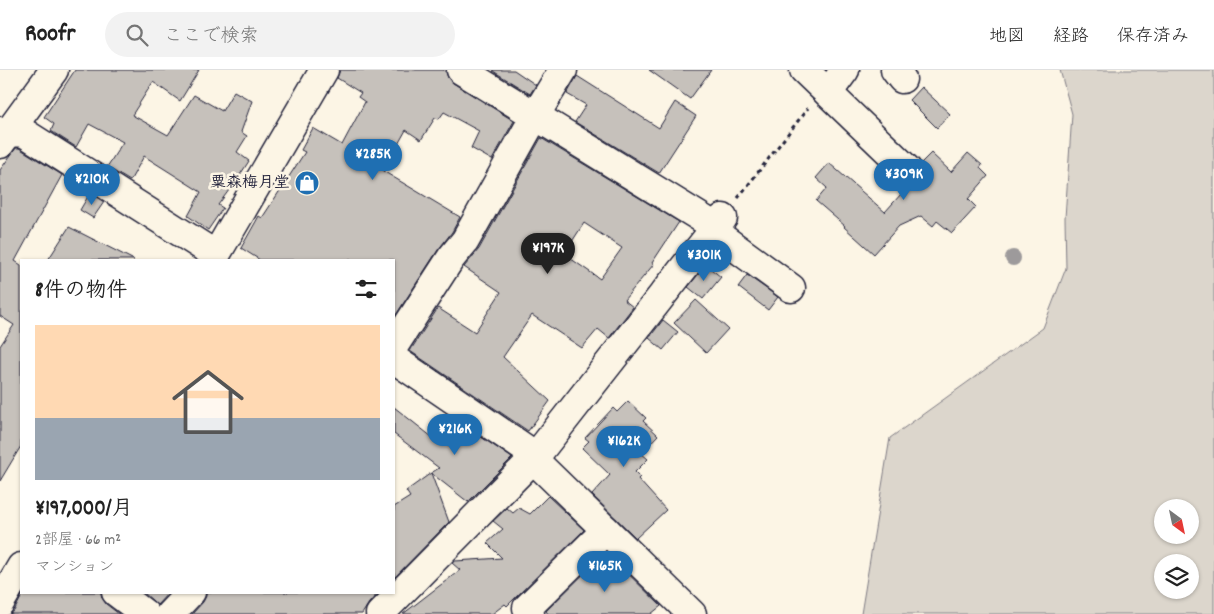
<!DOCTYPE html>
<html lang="ja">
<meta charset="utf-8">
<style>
:root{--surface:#fff;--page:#f2f2f2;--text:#222;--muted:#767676;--line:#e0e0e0;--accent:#1f6fb2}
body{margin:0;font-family:Dekko,"Klee One",sans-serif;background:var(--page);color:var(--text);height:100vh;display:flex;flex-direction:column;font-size:19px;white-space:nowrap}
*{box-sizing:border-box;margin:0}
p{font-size:16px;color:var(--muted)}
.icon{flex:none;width:28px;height:28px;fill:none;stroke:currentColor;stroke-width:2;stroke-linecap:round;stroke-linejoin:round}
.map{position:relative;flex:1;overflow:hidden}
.drawer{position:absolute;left:20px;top:189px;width:375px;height:335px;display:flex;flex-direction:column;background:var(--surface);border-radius:0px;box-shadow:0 1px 4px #0004}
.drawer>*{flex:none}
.needle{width:32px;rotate:147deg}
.buttons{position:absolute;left:1154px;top:429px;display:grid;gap:10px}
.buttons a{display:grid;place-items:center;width:45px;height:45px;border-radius:50%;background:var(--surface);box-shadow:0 1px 4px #0004;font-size:25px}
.price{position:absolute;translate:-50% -42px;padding:0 11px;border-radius:18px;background:var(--accent);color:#fff;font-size:16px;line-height:32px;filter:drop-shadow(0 1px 2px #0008)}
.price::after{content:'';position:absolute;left:50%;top:30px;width:15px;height:11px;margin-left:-8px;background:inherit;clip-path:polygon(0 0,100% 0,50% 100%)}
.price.active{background:#222;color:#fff}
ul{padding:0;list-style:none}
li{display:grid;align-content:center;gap:10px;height:265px;padding:0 15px}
li span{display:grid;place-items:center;height:155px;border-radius:0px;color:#555}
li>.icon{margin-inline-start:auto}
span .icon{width:90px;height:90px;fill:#fffc;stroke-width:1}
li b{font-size:21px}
h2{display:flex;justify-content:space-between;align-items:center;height:60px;padding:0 15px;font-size:21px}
header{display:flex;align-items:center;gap:30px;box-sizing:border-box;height:70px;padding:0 25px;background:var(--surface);border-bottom:1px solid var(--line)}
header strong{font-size:24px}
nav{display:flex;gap:28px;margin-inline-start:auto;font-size:18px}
.search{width:350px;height:45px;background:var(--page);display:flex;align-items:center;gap:12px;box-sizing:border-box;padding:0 18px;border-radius:28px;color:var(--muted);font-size:19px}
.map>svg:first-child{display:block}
.green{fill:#dcd6cc;stroke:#7f7c84;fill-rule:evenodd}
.building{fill:#c6c1bb;stroke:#22223b;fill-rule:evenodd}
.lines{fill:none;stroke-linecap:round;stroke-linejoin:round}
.minor-casing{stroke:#22223b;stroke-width:31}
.major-casing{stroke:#22223b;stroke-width:31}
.path{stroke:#22223b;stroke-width:3;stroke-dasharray:4 4;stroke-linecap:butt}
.minor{stroke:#fcf5e5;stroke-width:28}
.major{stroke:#fcf5e5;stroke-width:28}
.tree{fill:#9d9a9b}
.labels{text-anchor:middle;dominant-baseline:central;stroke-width:5;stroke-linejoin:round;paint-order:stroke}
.poi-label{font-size:16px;font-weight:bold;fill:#22223b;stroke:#fcf5e5;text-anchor:end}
</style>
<header>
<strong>Roofr</strong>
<div class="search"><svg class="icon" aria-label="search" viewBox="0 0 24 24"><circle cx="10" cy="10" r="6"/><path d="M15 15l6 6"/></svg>ここで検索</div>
<nav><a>地図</a><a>経路</a><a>保存済み</a></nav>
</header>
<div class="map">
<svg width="1214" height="544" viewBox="0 0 1214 544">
<rect width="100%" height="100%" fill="#fcf5e5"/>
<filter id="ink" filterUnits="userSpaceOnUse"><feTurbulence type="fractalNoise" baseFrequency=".02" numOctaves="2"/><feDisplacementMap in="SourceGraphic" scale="10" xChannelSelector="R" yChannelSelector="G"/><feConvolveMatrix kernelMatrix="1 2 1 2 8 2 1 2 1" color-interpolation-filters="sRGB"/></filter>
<g filter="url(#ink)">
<path class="green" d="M1060,0H1214V544H861L890,368L1043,258L1066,198L1065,148L1072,44ZM1162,438H1190V465H1162ZM1162,492H1190V520H1162Z"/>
<g class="building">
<path d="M75,0H199L180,31L153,12L132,45L168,65L194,25L222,41L234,21L252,31L241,62L247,66L237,82L249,91L238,108L218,135L223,138L208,160L188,146L201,122L144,86L130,111L107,97L123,72L89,54L76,77L51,61L54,54L44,47Z"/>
<path d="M340,0H443L446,2L448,8L453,13L514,51L492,90L471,78L479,61L444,42L439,49L435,48L421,70L406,60L383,101L460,147L452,162L438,180L394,248V190H260L241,178L259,146L262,148L305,82L301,80L313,58L342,75L365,32L358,27L361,23L337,8Z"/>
<path d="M494,0H514L536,15L530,24L493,1Z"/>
<path d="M649,0H711L690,29Z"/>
<path d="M577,6L659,58L675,32L696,46L659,103L575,52L586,35L567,24Z"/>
<path d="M921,17L950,44L937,58L909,30Z"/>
<path d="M541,68L679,152L652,193L654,194L624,230L633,237L609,268L598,259L582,278L532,245L503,287L550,331L528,361L410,281L438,238L475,262L501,222L464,197L479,179ZM584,153L622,178L600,209L564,184Z"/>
<path d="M16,78H19L62,105L15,191L21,195V376L0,411V276L14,255L0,246V100Z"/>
<path d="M931,83L951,102L968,83L982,95L980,98L988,106L968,129L976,137L952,163L937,151L933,156L921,146L899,156L874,184L844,157L845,156L816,131L827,118L816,108L829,93L885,142L910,114L919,109L922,102L921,93Z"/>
<path d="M90,123L104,132L93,148L80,140Z"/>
<path d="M69,157L134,190H48Z"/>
<path d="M706,195L721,207L703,229L688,217Z"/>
<path d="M747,205L778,227L768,240L738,217Z"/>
<path d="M696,230L728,259L706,283L674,253Z"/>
<path d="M663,250L678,262L663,280L649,268Z"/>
<path d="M628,331L646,348L643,351L658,365L641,383L648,389L635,402L640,407L638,409L666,440L636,468L592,425L610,405L582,378L589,371L585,368L613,338L617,342Z"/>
<path d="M394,337L432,367L433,365L448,376L462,354L512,388L468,432L431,403L439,398L394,364Z"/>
<path d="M431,403L449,452L394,508V437L410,427L406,421Z"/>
<path d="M548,426L584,460L507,536L505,534L492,544H403L460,500L452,493L455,491L502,488L487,473L503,459L493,451L507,438L513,443L519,438L530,444Z"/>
<path d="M606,482L661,536L651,544H548L546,541Z"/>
<path d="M24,522H101L102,528L106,534L119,544H10L14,541Z"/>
<path d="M143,522H169L157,535L154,532Z"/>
<path d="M206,522H379L369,533L362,544H192L203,532L206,526Z"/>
</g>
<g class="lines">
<defs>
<g id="minor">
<path d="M461,0L716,157"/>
<path d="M804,0L907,99"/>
<path d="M895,0L902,9"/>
<path d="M828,23L845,0"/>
<path d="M0,74L54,0"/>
<path d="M713,161L791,218"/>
<path d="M213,190L324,0"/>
<path d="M394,276L451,188L465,171L535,46L563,0"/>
<path d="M394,289L536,386"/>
<path d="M533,389L692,544"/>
<path d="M116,522L145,544"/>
<path d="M0,533L21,497"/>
<path d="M170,544L191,522"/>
<path d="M380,544L536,386L723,148"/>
<path d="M530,544L527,538L606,460"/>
</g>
<path id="major" d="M0,61L8,63L23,62L216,185"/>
</defs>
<use href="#minor" class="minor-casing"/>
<use href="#major" class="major-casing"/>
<path class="path" d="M738,128L808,38"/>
<use href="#minor" class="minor"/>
<use href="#major" class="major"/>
</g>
<circle class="tree" cx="1013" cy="188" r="8"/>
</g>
<defs>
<symbol id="shop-disc" viewBox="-11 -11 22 22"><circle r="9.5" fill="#1f6fb2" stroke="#fcf5e5"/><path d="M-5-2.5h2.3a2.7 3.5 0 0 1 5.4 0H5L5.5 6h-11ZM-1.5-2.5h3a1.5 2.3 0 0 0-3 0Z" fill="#fff"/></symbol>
</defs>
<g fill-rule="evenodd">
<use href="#shop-disc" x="293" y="99" width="28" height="28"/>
</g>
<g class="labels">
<g class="poi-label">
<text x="290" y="113">粟森梅月堂</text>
</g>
</g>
</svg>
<div class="buttons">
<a><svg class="needle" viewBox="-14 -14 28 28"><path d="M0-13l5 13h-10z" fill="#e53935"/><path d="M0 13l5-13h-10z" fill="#767676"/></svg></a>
<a><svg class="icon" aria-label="layers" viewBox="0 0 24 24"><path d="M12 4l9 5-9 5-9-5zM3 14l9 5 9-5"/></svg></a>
</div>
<b class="price" style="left:373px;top:111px">¥285K</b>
<b class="price" style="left:904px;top:131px">¥309K</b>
<b class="price" style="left:92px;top:136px">¥210K</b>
<b class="price active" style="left:548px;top:205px">¥197K</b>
<b class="price" style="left:704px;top:212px">¥301K</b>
<b class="price" style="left:455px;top:386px">¥216K</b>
<b class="price" style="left:624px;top:398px">¥162K</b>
<b class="price" style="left:605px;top:523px">¥165K</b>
<section class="drawer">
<h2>8件の物件<svg class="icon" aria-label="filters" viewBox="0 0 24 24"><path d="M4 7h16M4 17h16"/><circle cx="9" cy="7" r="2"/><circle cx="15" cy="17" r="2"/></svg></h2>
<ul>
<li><span style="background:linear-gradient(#ffd9b3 60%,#9aa5b1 0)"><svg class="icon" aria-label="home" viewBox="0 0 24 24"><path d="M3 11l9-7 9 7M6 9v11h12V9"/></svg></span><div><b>¥197,000/月</b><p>2部屋 · 66 m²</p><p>マンション</p></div></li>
</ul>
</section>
</div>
